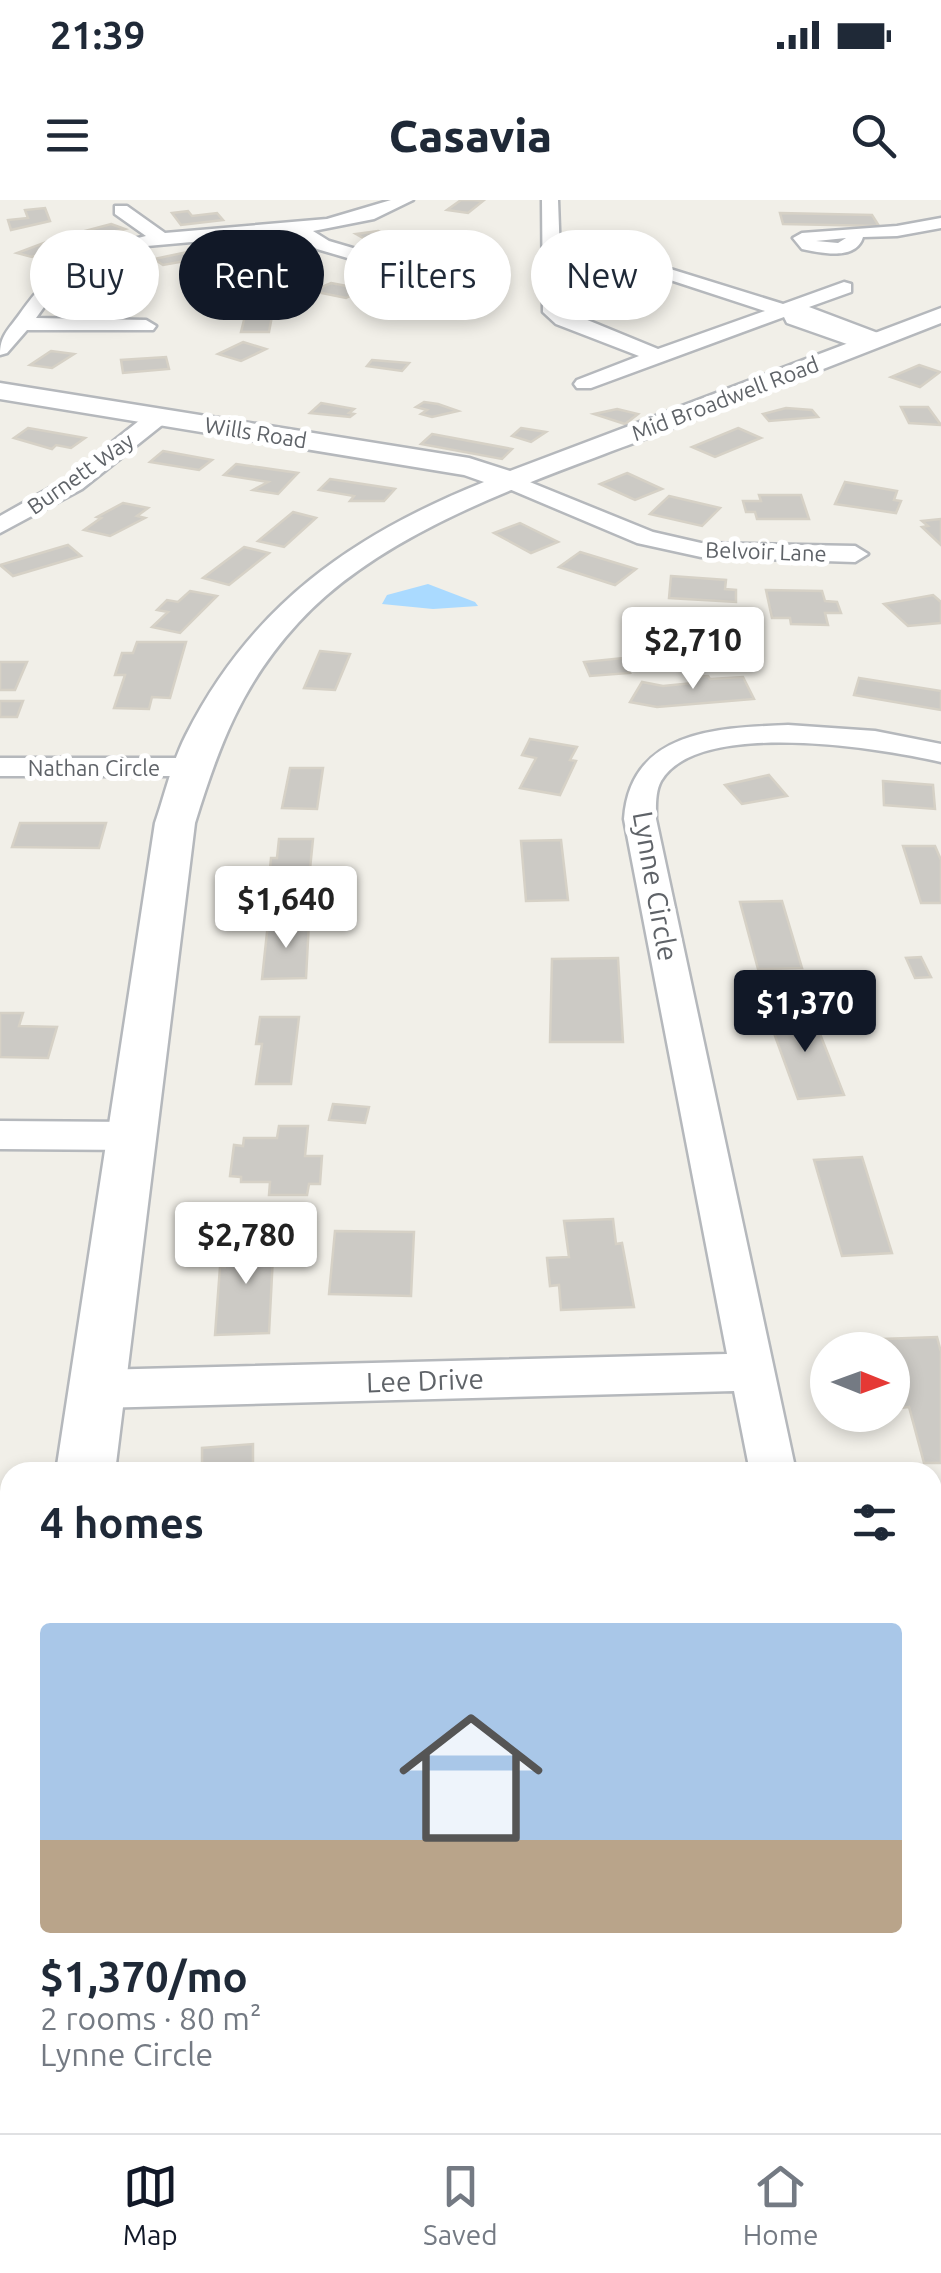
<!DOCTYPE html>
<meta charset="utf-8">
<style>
:root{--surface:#fff;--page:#f2f2f3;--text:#1f2937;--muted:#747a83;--line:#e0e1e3;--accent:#111827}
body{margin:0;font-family:Ubuntu,sans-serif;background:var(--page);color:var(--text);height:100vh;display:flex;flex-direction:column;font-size:38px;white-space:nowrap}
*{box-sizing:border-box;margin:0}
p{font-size:32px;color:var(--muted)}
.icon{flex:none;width:55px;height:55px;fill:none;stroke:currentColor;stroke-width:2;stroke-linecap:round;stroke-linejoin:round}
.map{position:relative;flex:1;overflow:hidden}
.details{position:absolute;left:0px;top:1262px;width:942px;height:672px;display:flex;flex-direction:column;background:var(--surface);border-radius:30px 30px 0 0;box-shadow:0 5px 15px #0003}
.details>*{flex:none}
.guide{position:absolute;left:30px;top:30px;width:882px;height:90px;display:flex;gap:20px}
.needle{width:65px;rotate:91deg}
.controls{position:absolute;left:810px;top:1132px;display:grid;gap:20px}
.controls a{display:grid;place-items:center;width:100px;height:100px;border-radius:50%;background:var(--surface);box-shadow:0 5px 15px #0003;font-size:50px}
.price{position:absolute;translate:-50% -85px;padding:0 22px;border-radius:10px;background:#fff;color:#222;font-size:32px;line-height:65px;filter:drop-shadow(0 2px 5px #0008)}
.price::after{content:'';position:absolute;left:50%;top:60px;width:30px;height:22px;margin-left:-15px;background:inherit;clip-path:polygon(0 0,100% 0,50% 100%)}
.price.on{background:var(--accent);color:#fff}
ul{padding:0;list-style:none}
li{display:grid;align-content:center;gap:20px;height:530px;padding:0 40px}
li span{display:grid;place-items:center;height:310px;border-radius:10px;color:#555}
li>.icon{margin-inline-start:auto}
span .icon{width:180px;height:180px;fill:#fffc;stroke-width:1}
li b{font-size:42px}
h2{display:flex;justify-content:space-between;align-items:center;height:120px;padding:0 40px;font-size:42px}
.pill{padding:0 35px;border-radius:45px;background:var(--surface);box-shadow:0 5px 15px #0003;font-size:35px;line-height:90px}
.pill.on{background:var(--accent);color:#fff}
.status{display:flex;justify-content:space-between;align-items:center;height:70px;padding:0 50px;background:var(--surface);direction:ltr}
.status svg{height:28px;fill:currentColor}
header{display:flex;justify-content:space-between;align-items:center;height:130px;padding:0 40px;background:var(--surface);font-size:45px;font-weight:800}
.dock{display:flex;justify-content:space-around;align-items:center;height:140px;border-top:2px solid var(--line);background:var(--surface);font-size:28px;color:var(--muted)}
.dock a{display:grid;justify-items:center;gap:5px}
.dock .on{color:var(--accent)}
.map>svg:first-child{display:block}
.water{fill:#aadaff}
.building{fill:#cccac5;stroke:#d6d1c6;stroke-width:2.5}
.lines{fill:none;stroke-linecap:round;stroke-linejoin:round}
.minor-casing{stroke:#b5b8bc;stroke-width:5}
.tertiary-casing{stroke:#b5b8bc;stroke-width:5}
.minor{fill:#fff;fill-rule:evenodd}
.tertiary{fill:#fff;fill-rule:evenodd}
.labels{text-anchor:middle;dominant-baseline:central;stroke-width:10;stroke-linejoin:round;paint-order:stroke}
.far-street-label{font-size:22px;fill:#5f6368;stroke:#fff}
.street-label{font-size:28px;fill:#5f6368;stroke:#fff}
</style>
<div class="status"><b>21:39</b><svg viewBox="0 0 49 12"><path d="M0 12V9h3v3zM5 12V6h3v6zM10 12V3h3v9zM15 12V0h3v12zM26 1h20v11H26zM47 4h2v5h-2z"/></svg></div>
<header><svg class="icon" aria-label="menu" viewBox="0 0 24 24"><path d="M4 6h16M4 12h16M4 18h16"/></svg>Casavia<svg class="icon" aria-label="search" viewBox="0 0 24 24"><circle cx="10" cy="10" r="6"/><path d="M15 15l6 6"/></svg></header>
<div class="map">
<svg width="941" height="1933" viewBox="0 0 941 1933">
<rect width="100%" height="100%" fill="#f1efe8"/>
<path class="water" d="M428,384L475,402L478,406L433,409L382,404L387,395Z"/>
<g class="building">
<path d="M461,0H473L483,1L468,13L447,10Z"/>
<path d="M45,8L50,21L11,30L8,20L28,18L25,10Z"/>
<path d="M188,11L192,16L217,13L223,20L181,25L172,13Z"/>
<path d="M780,13L872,15L879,26L783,24Z"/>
<path d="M111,24L125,29L83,40L70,35Z"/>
<path d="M378,31L394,38L372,43L356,34Z"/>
<path d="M49,41L64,44L32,57L17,53Z"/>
<path d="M266,44L272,51L235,55L230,48Z"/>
<path d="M470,47H491L494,60H467V53H472Z"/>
<path d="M192,51L202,58L163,65L154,59Z"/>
<path d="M299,59L319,69L288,77L267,67Z"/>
<path d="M116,68L139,70L124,81L102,79Z"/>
<path d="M462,72L493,80L463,89L439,80Z"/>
<path d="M331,83L363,89L346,98L312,91Z"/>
<path d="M417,91L420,100L386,101L384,92Z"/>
<path d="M224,94L244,102L226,108L205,99Z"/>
<path d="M92,98H126L119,112H85Z"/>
<path d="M245,116H272L269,132H241Z"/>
<path d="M243,142L266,149L241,161L218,154Z"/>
<path d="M51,151L74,154L52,168L30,165Z"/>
<path d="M166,157L169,169L123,173L121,160Z"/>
<path d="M372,160L409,163L402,171L367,166Z"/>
<path d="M919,165L940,172L920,187L891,177Z"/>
<path d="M424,202L438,204L458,211L432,217L421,214L427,210L416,207Z"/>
<path d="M321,203L354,209L349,213L354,214L350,217L310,213Z"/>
<path d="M901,207H928L941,225L909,223Z"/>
<path d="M786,208L812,210L818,217L769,221L763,214Z"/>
<path d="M617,209L638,214L625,224L594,214Z"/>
<path d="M28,228L85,238L71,248L56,245L52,249L14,238Z"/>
<path d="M521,228L546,232L531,242L512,236Z"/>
<path d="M738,228L761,238L715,257L692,247Z"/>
<path d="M432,234L512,249L502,259L421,244Z"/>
<path d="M163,251L212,260L199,270L150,262Z"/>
<path d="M236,264L298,273L278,294L253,290L268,282L224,275Z"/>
<path d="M627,273L662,289L635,300L600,284Z"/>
<path d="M330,279L395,289L384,301H350L354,296L319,290Z"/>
<path d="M845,282L897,291L894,300L901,301L896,313L835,304Z"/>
<path d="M759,295H801L809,319H757L755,312H746L743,301H761Z"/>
<path d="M669,296L720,308L702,326L650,314Z"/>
<path d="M123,303L148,308L137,316L145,318L110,336L84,330L101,318L97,317Z"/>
<path d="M293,312L316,318L284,347L258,341Z"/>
<path d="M941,319V345L922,327L928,326L922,321Z"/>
<path d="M520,323L558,342L531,353L494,333Z"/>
<path d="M68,345L81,356L13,376L0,365Z"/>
<path d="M244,347L269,353L229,385L203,378Z"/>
<path d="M580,352L636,369L615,385L559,367Z"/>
<path d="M671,376L726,380L725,389L736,390V402L669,398Z"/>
<path d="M766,390L822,391L825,401L837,402L841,413H825L828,425L791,424L790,418H772Z"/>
<path d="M190,391L217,396L180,433L152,427L168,412L157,410L167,400L178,402Z"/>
<path d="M933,395L941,402V423L908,426L884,404Z"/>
<path d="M137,442H186L170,498L152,497L149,509L114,508L125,475H115L122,453H133Z"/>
<path d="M320,451L350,454L335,490L304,488Z"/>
<path d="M623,458L630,473L590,476L584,462Z"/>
<path d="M0,462H27L15,490H0Z"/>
<path d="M708,476L710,479L743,477L754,499L657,507L630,502L642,482L663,486L693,483L690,477Z"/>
<path d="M859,478L941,491V510L854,495Z"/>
<path d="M0,501H23L17,517H0Z"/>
<path d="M530,539L577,547L570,560L576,561L560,595L520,588L536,558L522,555Z"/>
<path d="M290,568H323L317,609L282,608Z"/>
<path d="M769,575L787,596L742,604L725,585Z"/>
<path d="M883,581L933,585L935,609L884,605Z"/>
<path d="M20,623H106L99,648L12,647Z"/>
<path d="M279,639H313L308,689L272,690L275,669H270L271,658H277Z"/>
<path d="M561,640L568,700L526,701L521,641Z"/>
<path d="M903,646H935L941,660V703H921Z"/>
<path d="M782,701L802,768L758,769L740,702Z"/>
<path d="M309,722L306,778L262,779L268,723Z"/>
<path d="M921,757L931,777L915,778L906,758Z"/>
<path d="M618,758L623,842H550L552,759Z"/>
<path d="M811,811L844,895L798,899L767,814Z"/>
<path d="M0,813H23L19,826L57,827L48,858L0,857Z"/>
<path d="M260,817H299L291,884H256L262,844H256Z"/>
<path d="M333,904L369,907L365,923L329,920Z"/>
<path d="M279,926H308L305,956H322L320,984H309L307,995H269L270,982H241V977L230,976L234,945L243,946L244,938H277Z"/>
<path d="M862,957L892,1053L842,1056L814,960Z"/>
<path d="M613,1019L616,1044L622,1043L634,1107L561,1110L559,1085L550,1086L547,1058L569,1057L564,1021Z"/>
<path d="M335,1031L414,1032L411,1096L329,1094Z"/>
<path d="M274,1037L269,1133L215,1135L220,1067H225L227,1039Z"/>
<path d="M937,1137L941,1152V1263H924L909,1207L901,1208L892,1176V1150H885L882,1139Z"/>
<path d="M253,1244V1272H202V1248Z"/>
<path d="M703,1925H771L767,1933H712Z"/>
<path d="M800,1925H919L915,1933H809Z"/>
</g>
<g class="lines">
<defs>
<g id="minor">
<path d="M391,0H413L374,19L313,31L329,41L397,61V69H385L317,49L293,33L147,46L112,55L75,72L57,89L36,118L146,120L156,126L153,130H27L7,153L0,155C0,136 8,130 19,115C59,59 80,52 146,36L115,14V6H127L165,33L327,19Z"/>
<path d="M542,0H558L560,56L654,64L783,104L844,82L851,84V92L809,107L891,138L881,144L872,142L871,148L864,150L787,123L784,117L591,188H577L574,184L577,180L639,156L556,124L543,112ZM561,67L652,74L765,111L658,149L563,110Z"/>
<path d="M941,18V28L897,36L863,37C856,61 821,53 802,49L793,38L802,33L897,26ZM846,38L838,43L816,41Z"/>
<path d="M158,210L166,212L169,217L166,222L82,289L0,333V316L66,279L150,212Z"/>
<path d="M510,274L653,332L701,343L855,346L868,354L855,362L701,357L637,343L502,286L498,281L502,276Z"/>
<path d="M788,525L875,531L941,544V562C881,548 698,518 661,581C655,592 656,607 656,619L796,1272H750L734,1191L98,1208L82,1203L75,1189L82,1175L98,1170L727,1154L624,619C630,530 718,528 788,525Z"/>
<path d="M0,558H188L199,561L203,567L199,573L188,576H0Z"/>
<path d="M0,921L133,922L147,926L153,936L147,946L133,950L0,949Z"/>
<path d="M932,1661L941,1665V1727L932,1723Z"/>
</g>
<g id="tertiary">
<path d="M941,108V123C842,162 743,200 644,239C529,283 383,330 298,423C242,484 219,545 195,623L115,1272H56L155,623C165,594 172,562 186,535C251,406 352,335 484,282L464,275L0,199V183L469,258L510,271Z"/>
<path d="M10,1657V1775L0,1779V1661Z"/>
</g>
</defs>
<use href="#minor" class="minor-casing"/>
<use href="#tertiary" class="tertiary-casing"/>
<use href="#minor" class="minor"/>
<use href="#tertiary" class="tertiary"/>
</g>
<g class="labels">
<g class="far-street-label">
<text transform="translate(725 198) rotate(-21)">Mid Broadwell Road</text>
<text transform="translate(256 232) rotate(9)">Wills Road</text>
<text transform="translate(80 273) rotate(-35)">Burnett Way</text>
<text transform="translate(766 351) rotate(2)">Belvoir Lane</text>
<text x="94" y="567">Nathan Circle</text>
</g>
<g class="street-label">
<text transform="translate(656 686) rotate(80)">Lynne Circle</text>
<text transform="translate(425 1180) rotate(-2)">Lee Drive</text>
</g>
</g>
</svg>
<div class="controls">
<a><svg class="needle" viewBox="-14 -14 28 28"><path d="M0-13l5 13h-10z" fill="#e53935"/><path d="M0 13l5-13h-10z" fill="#747a83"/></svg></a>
</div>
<b class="price" style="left:693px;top:492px">$2,710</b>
<b class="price" style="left:286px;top:751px">$1,640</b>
<b class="price on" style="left:805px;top:855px">$1,370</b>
<b class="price" style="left:246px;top:1087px">$2,780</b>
<div class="guide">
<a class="pill">Buy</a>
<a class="pill on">Rent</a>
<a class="pill">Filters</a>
<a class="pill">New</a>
</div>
<section class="details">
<h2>4 homes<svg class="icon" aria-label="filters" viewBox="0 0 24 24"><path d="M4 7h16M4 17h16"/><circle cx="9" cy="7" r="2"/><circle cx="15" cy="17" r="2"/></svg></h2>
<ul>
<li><span style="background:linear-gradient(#a9c7e8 70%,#b9a48a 0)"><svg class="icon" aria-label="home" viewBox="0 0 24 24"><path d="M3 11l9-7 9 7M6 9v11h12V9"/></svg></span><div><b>$1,370/mo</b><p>2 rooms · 80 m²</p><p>Lynne Circle</p></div></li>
</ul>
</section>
</div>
<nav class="dock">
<a class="on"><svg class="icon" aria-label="map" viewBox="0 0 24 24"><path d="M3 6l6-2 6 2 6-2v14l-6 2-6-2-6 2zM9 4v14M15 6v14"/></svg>Map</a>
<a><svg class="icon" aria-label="saved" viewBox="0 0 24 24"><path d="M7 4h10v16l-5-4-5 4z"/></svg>Saved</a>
<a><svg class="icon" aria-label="home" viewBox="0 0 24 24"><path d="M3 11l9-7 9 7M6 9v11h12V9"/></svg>Home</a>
</nav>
